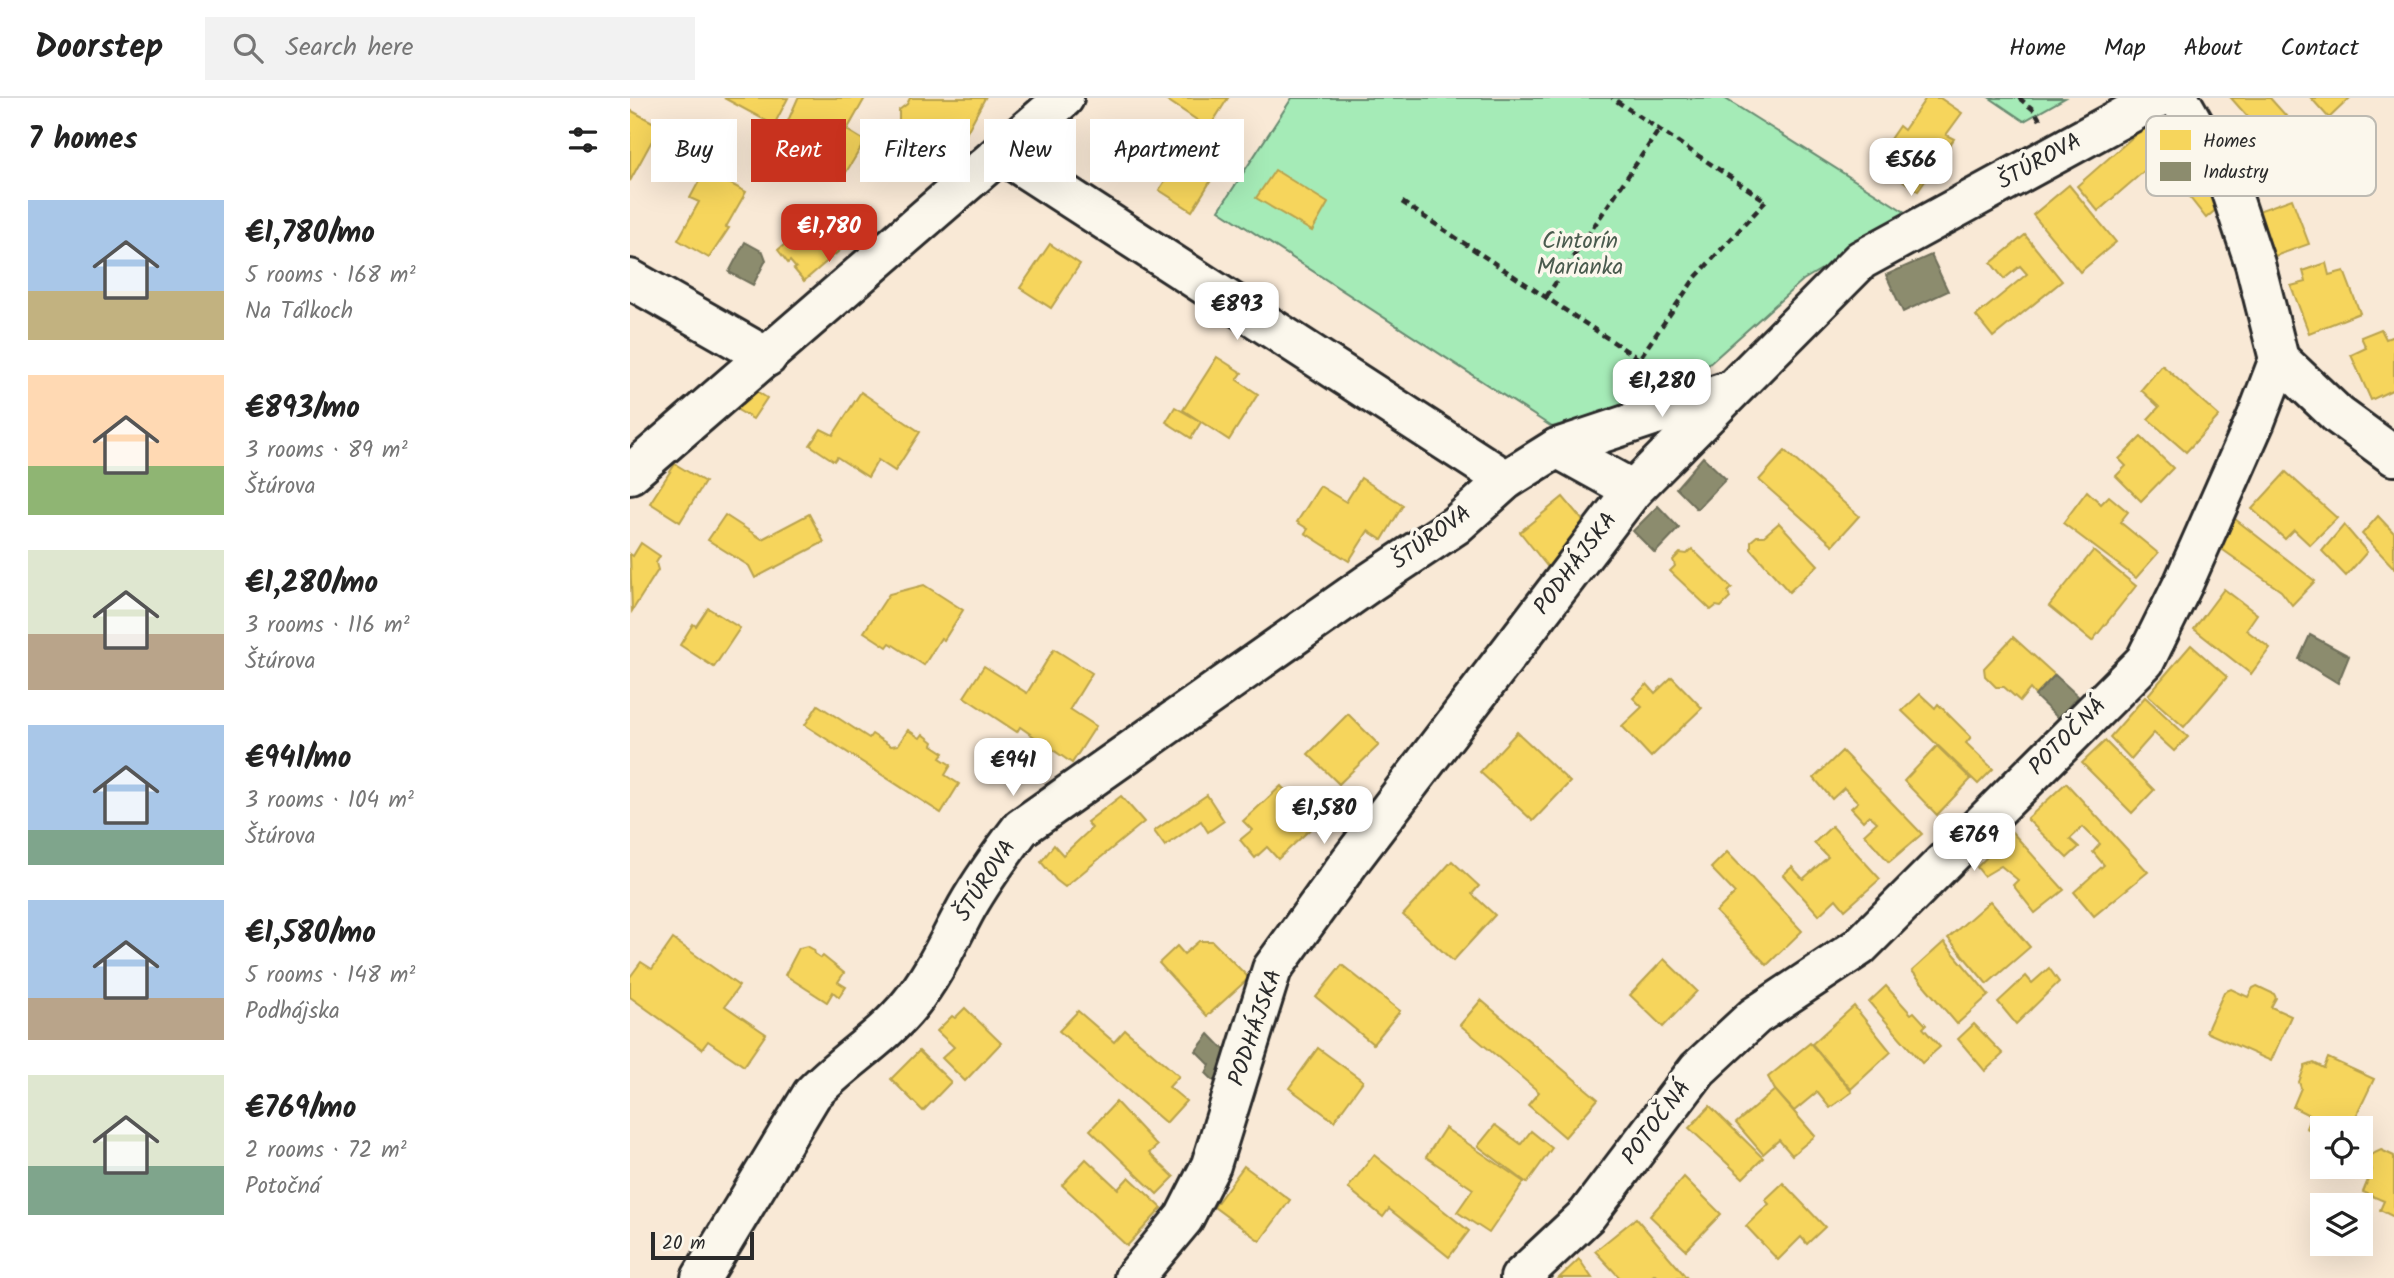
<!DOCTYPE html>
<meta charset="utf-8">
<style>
:root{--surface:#fff;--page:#f2f2f2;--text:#222;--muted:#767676;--line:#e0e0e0;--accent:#c8321e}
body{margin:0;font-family:Kalam,sans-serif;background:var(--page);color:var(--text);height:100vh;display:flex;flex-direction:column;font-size:26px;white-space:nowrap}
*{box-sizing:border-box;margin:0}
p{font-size:23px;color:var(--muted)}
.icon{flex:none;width:38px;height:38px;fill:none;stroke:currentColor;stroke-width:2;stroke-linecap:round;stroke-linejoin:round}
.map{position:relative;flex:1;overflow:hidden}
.panel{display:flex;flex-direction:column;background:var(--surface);width:630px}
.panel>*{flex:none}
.banner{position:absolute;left:21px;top:21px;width:665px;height:63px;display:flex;gap:14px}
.controls{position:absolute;left:1680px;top:1018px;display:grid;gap:14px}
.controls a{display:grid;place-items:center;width:63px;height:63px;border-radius:0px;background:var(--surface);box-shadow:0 7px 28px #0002;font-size:35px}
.scale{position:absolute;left:21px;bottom:18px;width:103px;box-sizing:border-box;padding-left:7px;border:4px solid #2b2b2b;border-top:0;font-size:19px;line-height:24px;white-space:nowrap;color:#2b2b2b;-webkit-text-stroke:5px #fbf7ec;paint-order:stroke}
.price{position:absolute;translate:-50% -60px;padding:0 16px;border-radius:14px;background:#fff;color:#222;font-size:23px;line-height:46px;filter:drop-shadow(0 2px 4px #0008)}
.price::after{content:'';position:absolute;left:50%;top:42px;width:21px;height:16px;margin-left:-10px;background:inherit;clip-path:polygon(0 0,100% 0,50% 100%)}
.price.on{background:var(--accent);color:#fff}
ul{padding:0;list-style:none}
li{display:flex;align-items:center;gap:21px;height:175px;padding:0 28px}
li span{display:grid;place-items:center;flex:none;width:196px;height:140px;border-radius:0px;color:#555}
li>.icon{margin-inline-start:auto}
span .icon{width:84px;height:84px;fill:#fffc;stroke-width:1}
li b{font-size:30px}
h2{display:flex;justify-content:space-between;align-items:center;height:84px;padding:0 28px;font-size:30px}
.tag{padding:0 24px;border-radius:0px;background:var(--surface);box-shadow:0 7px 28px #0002;font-size:24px;line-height:63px}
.tag.on{background:var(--accent);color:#fff}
header{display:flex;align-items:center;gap:42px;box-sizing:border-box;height:98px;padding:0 35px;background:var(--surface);border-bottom:2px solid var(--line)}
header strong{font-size:33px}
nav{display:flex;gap:38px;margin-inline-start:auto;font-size:24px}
.search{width:490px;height:63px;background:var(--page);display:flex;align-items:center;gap:18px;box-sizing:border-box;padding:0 24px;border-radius:0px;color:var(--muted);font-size:26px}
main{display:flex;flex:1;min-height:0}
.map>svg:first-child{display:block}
.green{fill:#a5ebb7;stroke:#688b71;stroke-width:2}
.homes{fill:#f6d55c;stroke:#b9a24d;stroke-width:2}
.industry{fill:#8c8c6e;stroke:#6f6f5a;stroke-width:2}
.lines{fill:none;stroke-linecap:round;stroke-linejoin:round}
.minor-casing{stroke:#2b2b2b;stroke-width:44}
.path{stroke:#2b2b2b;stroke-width:4.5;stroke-dasharray:7 5;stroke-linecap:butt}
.minor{stroke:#fbf7ec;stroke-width:38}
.labels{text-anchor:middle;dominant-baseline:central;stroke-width:7;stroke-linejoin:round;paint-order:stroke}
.street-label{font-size:23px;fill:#2b2b2b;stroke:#fbf7ec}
.park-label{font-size:23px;fill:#4a5b4e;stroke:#fbf7ec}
.key{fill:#fbf7ec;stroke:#bdbab2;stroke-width:2}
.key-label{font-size:19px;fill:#2b2b2b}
</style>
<header>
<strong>Doorstep</strong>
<div class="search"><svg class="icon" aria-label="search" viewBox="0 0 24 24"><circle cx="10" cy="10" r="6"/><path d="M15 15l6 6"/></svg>Search here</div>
<nav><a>Home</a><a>Map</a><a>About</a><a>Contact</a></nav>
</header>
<main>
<section class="panel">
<h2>7 homes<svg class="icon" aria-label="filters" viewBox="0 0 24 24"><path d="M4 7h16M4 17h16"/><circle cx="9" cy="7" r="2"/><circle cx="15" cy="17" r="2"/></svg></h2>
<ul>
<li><span style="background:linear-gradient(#a9c7e8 65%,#c2b280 0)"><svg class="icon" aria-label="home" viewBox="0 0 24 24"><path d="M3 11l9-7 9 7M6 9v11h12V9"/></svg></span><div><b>€1,780/mo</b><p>5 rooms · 168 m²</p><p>Na Tálkoch</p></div></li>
<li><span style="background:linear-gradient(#ffd9b3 65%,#8fb573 0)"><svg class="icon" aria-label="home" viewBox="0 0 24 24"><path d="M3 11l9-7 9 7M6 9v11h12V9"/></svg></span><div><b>€893/mo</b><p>3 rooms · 89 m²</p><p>Štúrova</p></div></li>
<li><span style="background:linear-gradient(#dfe7d0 60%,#b9a48a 0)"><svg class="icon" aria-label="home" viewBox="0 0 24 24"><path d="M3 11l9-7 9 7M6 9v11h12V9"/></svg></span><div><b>€1,280/mo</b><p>3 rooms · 116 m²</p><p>Štúrova</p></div></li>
<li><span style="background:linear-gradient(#a9c7e8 75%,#7fa58c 0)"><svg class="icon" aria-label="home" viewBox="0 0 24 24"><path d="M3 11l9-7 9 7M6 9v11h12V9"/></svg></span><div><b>€941/mo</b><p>3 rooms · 104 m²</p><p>Štúrova</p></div></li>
<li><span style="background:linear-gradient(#a9c7e8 70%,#b9a48a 0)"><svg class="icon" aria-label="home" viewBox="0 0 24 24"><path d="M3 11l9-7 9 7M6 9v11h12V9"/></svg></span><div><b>€1,580/mo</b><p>5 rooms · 148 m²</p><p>Podhájska</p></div></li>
<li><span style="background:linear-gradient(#dfe7d0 65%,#7fa58c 0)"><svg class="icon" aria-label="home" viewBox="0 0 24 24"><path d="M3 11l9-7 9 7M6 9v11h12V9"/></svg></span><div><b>€769/mo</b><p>2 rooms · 72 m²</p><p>Potočná</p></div></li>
</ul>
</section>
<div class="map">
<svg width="1764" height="1180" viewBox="0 0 1764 1180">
<rect width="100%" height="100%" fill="#f9e9d6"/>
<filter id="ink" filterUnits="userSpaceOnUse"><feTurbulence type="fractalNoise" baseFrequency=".0143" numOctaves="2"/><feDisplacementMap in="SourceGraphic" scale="14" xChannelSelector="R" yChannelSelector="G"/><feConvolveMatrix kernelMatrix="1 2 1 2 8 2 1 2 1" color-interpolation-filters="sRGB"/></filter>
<g filter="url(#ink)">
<g class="green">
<path d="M662,0H1094L1275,114L1224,152L1173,182L1048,294L922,329L589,112Z"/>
<path d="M1360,0H1435L1394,23Z"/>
</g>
<g class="homes">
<path d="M94,0H158L144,27Z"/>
<path d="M168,0H235L217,32L235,43L215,76L150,41Z"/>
<path d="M280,0H355L328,51L283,26L277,28L269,22V12L277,6Z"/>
<path d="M534,0H598L579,30Z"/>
<path d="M1296,0H1310L1332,15L1316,37L1324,41L1288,93L1245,63L1269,28L1274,32Z"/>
<path d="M1601,0H1640L1683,48L1662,69Z"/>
<path d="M1681,0H1720L1699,20Z"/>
<path d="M0,12L30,28L0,83Z"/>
<path d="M1529,16L1555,50L1534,67L1528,61L1468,113L1447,88Z"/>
<path d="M539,46L585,76L562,113L529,92L538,78L525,69Z"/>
<path d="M1555,50L1596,103L1576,120L1534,67Z"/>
<path d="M75,72L116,94L96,129L99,130L79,160L48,142L69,104L60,100Z"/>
<path d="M645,72L698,105L682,133L626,100Z"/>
<path d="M1439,87L1486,144L1450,174L1403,117Z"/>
<path d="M1662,101L1679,146L1645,158L1628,113Z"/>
<path d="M191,116L216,147L174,183L164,171L166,170L160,163L158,165L148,152Z"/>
<path d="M1395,137L1432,183L1363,239L1346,218L1397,176L1390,168L1374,181L1361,165Z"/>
<path d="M420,146L450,166L421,210L390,190Z"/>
<path d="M1696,165L1699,177L1714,173L1730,215L1679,235L1661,188L1676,184L1673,173Z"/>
<path d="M1751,231L1756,241L1764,238V291L1741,302L1721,257L1736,250L1731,239Z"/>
<path d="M587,259L612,275L607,282L628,296L599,342L553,312Z"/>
<path d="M1532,267L1589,318L1556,354L1518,321L1529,309L1511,292Z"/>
<path d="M122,290L137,300L123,321L101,308Z"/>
<path d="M231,294L290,334L265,373L248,362L238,379L207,359L204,363L180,347L191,331L203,337Z"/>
<path d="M545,309L571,324L561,340L536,324Z"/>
<path d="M1511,339L1543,370L1511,403L1486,378L1496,368L1489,361Z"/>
<path d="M1155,353L1229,418L1203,447L1129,382Z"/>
<path d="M45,366L75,384L50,424L20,405Z"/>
<path d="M1656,374L1707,420L1680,447L1664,432L1655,441L1622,411Z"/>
<path d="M731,380L773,407L752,442L738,433L719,463L675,435L678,431L667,424L690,388L716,404Z"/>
<path d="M1457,393L1471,406L1479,398L1498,414L1490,424L1528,455L1506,480L1433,425Z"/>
<path d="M933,399L965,437L921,473L890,434Z"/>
<path d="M179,416L194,444L125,480L119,468L78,442L95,417L132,441Z"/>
<path d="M1748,418L1764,435V470L1732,436Z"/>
<path d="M1605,421L1685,483L1662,507L1651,493L1586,447Z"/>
<path d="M1149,425L1188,467L1159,494L1121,451V443L1127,438H1134Z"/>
<path d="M1714,427L1737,454L1716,478L1692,453Z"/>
<path d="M11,445L30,458L26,465L28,472L2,513L0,456L3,458Z"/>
<path d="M1062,451L1102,490L1098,494L1100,500L1091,509L1086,508L1081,512L1040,473L1045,468L1043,462L1050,455L1057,456Z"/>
<path d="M1463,453L1506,488L1462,543L1419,508Z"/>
<path d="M294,487L333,512L314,542L311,540L294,567L260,545L257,549L234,534L259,496Z"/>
<path d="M1594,491L1627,516L1616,532L1640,550L1621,576L1564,531Z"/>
<path d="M78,510L110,530L84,569L50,547L63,526L66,528Z"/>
<path d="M1383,539L1425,577L1405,597L1400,591L1390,603L1374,589H1366L1355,578L1354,570Z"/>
<path d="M1561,547L1597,579L1554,629L1518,597Z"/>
<path d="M424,551L462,575L440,611L466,628L442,665L390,629L387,634L334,599L354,568L397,595Z"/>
<path d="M1042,579L1072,610L1021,659L992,628L1012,609L1003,600L1017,586L1025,595Z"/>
<path d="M1290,596L1305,610L1308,606L1341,639L1336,645L1363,671L1348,686L1272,613Z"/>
<path d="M1515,599L1558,639L1544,653L1524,635L1501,661L1480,639Z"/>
<path d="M188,607L239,640L242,636L261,648L268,647L278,632L290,640L293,636L303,644L302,647L314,655L310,660L321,667L315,677L329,686L311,715L175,627Z"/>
<path d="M718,616L749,647L709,686L678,656Z"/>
<path d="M887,634L940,684L903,723L850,674Z"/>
<path d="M1475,643L1524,692L1502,715L1452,665Z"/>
<path d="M1307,648L1341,681L1307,717L1274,683Z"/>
<path d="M1212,653L1292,736L1259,764L1234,736L1247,724L1239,717L1233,723L1221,710L1228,704L1214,690L1202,701L1184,680Z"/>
<path d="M1436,685L1518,774L1464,818L1444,794L1474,767L1463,754L1470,746L1453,729L1440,741L1449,749L1437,760L1397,721Z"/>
<path d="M651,688L686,726L648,761L637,749L625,760L610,742L622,732L613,723Z"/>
<path d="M577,697L594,723L578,734L571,723L535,748L524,733Z"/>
<path d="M491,698L514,724L435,789L426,782L411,764L424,747L433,757L462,730L457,724Z"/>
<path d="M1202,728L1250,781L1215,812L1206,801L1189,817L1153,777L1162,769L1173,781L1198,759L1184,745Z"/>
<path d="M1382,734L1434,792L1405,815L1383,787L1388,782L1371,768L1354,778L1347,769Z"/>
<path d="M1097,754L1172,833L1137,867L1086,814L1105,795L1081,770Z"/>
<path d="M822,763L849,788L842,796L865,817L823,863L773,817Z"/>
<path d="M1360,803L1400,849L1357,886L1318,840Z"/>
<path d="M43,841L109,888L95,908L136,936L114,968L78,943L72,951L0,899V879L11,864L22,871Z"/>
<path d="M569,843H582L619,880L577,918L529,865L547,848L554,856Z"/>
<path d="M1314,844L1359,897L1327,926L1282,873Z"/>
<path d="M177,848L184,852L185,856L191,860L193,858L214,875L208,884L216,889L209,899L203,894L197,904L155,877L169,850Z"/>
<path d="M1034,861L1067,893L1033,929L1000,897Z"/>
<path d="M712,867L770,913L743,946L686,899Z"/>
<path d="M1419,870L1429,884L1386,926L1368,904L1396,878L1402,885Z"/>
<path d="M1256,888L1281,916L1284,914L1296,927L1293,930L1310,949L1292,965L1239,904Z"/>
<path d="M1627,888L1644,896L1646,900L1641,909L1661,918L1641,963L1576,934L1594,894L1601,891L1618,899L1623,890Z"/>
<path d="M851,902L968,1001L935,1039L898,1007L909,994L830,927Z"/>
<path d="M1224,908L1261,954L1221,991L1182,946Z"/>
<path d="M335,910L371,945L335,983L312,960L324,949L307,933L322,918L325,920Z"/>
<path d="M448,913L484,944L495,932L549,978L539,989L556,1003L536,1025L429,933Z"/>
<path d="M1344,926L1373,956L1355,973L1328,941Z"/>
<path d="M1180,945L1222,994L1200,1010L1187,994L1164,1013L1145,992L1138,979Z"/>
<path d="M688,950L733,983L704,1023L659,990Z"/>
<path d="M289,953L321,984L293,1013L261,981Z"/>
<path d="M1698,960L1744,981L1720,1031H1692V1037L1676,1030L1681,1018L1663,1009L1671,990L1669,984L1675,968L1684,965L1694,970Z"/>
<path d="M1145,992L1185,1038L1162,1057L1149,1042L1133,1056L1106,1025Z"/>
<path d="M486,1004L527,1048L519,1055L544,1079L527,1096L460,1032Z"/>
<path d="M1080,1008L1133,1060L1113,1080L1059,1030Z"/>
<path d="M865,1027L891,1046L901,1033L922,1050L897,1085L848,1048Z"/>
<path d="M815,1030L894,1084L859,1135L827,1114L843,1091L796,1059Z"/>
<path d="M1751,1052L1764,1058V1119L1750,1112L1754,1103L1733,1094L1742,1072L1738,1058Z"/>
<path d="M744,1057L839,1133L819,1159L759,1111L753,1119L718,1090Z"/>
<path d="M456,1061L488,1091L499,1079L532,1110L497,1148L432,1087Z"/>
<path d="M614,1068L660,1102L630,1143L584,1109Z"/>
<path d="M1054,1079L1091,1116L1056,1152L1020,1118Z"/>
<path d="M1153,1085L1195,1129L1177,1146L1171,1139L1148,1162L1116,1128L1139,1106L1135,1102Z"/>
<path d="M1006,1120L1057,1180H1029L1025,1176L1020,1180H990L965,1153Z"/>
<path d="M949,1161L962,1180H929Z"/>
</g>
<g class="industry">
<path d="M115,144L133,154L136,162L123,187L99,174Z"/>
<path d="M1301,157L1318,193L1273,214L1256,177Z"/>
<path d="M1073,359L1096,381L1067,411L1046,390Z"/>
<path d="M1028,408L1049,430L1025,455L1003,433Z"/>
<path d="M1680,537L1719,558L1708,585L1669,561Z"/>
<path d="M1425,577L1448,598L1428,620L1405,598Z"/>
<path d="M579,936L606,964L594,993L576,975L580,967L566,953Z"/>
</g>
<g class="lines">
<defs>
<g id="minor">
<path d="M1549,0L1599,88L1625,166L1649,261L1708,317L1764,358"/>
<path d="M371,55L876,382"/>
<path d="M0,181L137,259"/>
<path d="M927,350L1003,392"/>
<path d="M0,376L434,0"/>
<path d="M71,1180L182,996C213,963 252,941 280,906C304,877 319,842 337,809C353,781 372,755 391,730L739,485L826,427L876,382L927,350L1095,294"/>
<path d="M504,1180L554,1120L581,1067L642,871L721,762L1003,392L1231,162L1528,0"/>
<path d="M890,1180L957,1117L1068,971L1125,918L1229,849L1515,563L1554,484L1626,321L1649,261"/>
</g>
</defs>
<use href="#minor" class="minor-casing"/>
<g class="path">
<path d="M1389,0L1405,13L1411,24"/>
<path d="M772,104L1009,261L1065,180L1136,103L982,0"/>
<path d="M916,199L1029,32"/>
</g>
<use href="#minor" class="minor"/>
</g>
</g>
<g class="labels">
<g class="street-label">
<text transform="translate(1410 64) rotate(-29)">ŠTÚROVA</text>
<text transform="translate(802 440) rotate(-36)">ŠTÚROVA</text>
<text transform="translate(946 466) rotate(-53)">PODHÁJSKA</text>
<text transform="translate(1438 639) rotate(-45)">POTOČNÁ</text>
<text transform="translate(356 783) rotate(-57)">ŠTÚROVA</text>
<text transform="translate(626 930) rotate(-71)">PODHÁJSKA</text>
<text transform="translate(1027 1025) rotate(-53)">POTOČNÁ</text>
</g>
<g class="park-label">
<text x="950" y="144">Cintorín<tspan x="950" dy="26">Marianka</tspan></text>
</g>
</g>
<rect x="1516" y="18" width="230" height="80" rx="10" class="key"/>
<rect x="1530" y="32" width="31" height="20" fill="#f6d55c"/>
<rect x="1530" y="64" width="31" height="19" fill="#8c8c6e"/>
<g class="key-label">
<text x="1573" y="49">Homes</text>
<text x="1573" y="80">Industry</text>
</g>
</svg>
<div class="controls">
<a><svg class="icon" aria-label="locate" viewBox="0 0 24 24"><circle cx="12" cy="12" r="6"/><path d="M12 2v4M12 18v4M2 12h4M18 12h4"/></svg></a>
<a><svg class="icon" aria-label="layers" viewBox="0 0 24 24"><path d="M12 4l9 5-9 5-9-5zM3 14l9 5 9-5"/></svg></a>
</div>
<div class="scale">20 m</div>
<b class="price" style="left:1281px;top:100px">€566</b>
<b class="price on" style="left:199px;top:166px">€1,780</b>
<b class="price" style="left:607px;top:244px">€893</b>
<b class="price" style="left:1032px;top:321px">€1,280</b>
<b class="price" style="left:383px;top:700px">€941</b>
<b class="price" style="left:694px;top:748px">€1,580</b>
<b class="price" style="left:1344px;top:775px">€769</b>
<div class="banner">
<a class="tag">Buy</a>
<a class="tag on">Rent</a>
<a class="tag">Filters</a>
<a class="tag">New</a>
<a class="tag">Apartment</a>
</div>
</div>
</main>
